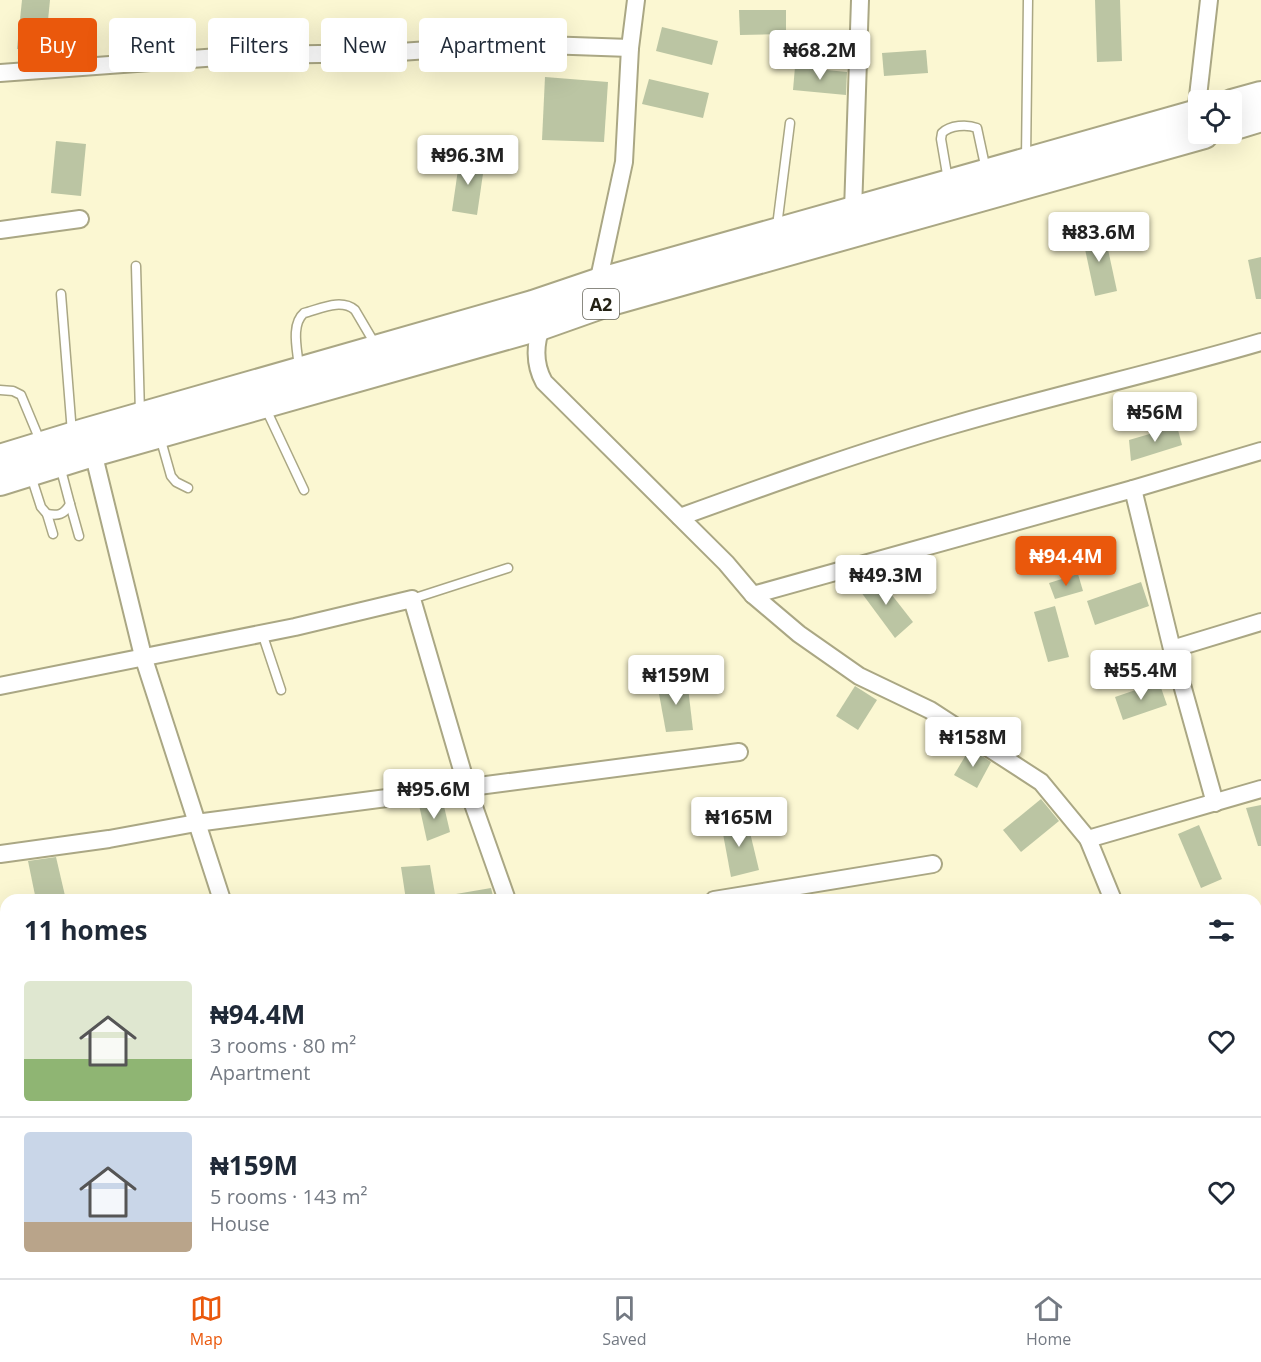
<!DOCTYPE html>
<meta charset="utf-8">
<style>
:root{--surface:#fff;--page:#f2f2f3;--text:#1f2937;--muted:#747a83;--line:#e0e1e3;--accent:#ea580c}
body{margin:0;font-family:"Open Sans",sans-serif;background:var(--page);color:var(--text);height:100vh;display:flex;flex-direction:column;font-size:22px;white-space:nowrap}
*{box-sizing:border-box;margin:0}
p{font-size:20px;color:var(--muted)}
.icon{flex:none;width:33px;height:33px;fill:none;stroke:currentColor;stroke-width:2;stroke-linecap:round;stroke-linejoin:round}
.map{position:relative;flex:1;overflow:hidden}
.details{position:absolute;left:0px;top:894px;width:1262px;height:384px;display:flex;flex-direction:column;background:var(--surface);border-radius:18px 18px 0 0;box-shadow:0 6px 24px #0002}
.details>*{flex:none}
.top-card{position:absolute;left:18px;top:18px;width:600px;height:54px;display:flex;gap:12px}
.buttons{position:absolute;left:1188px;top:90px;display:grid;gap:12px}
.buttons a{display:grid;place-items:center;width:54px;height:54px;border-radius:6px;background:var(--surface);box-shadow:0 6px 24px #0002;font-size:30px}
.price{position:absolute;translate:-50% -51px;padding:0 14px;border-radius:6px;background:#fff;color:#222;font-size:20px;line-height:39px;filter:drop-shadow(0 2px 3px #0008)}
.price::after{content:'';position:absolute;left:50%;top:36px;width:18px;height:14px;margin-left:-9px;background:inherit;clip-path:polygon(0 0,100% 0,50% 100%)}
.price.active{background:var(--accent);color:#fff}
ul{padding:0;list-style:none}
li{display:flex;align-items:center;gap:18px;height:150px;padding:0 24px}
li+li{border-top:2px solid var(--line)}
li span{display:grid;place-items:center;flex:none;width:168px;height:120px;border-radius:6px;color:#555}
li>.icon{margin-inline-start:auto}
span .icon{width:72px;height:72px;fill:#fffc;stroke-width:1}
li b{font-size:26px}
h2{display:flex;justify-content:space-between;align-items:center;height:72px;padding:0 24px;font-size:26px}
.tag{padding:0 21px;border-radius:6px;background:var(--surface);box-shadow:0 6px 24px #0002;font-size:21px;line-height:54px}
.tag.active{background:var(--accent);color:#fff}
.tabs{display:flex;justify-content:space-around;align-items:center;height:84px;border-top:2px solid var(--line);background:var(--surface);font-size:16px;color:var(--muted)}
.tabs a{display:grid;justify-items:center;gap:3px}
.tabs .active{color:var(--accent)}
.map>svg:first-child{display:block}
.building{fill:#bbc5a3}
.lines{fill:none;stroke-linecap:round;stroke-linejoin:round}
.lane-casing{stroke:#aaa784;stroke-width:11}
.street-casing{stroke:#aaa784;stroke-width:20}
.highway-casing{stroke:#aaa784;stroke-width:32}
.lane{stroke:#fff;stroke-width:8}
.street{stroke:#fff;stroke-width:16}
.highway{stroke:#fff;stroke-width:28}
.labels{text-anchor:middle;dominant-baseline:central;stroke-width:4.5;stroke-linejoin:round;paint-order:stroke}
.shield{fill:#fff;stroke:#65645a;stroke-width:1.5}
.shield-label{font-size:18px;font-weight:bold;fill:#232114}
</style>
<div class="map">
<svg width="1261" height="1278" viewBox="0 0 1261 1278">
<rect width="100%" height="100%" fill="#fbf7d2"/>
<g class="building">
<path d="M22,0H50L45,51L17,49Z"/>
<path d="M1095,0H1120L1122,61L1097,62Z"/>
<path d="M739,10H786V34L740,35Z"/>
<path d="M662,27L718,41L712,65L656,51Z"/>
<path d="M926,50L928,73L884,76L882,53Z"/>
<path d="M795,67L847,72L846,95L793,90Z"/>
<path d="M545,77L608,82L604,142L542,140Z"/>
<path d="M649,79L709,93L703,118L642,104Z"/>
<path d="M56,141L86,144L81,196L51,193Z"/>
<path d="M460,156L485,160L477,215L452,211Z"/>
<path d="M1104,231L1117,291L1095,296L1082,235Z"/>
<path d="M1261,257V299H1256L1248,260Z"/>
<path d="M1177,426L1182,445L1131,461L1129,440Z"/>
<path d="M1078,574L1083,591L1055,599L1049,583Z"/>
<path d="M877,576L913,622L895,638L858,588Z"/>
<path d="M1141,582L1149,606L1095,625L1087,601Z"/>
<path d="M1055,606L1069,657L1048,662L1034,612Z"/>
<path d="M687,679L693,730L666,732L657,683Z"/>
<path d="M1159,682L1167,705L1123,720L1115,697Z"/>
<path d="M855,686L877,700L858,730L836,716Z"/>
<path d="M970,748L991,762L977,788L954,775Z"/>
<path d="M1041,799L1059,821L1021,852L1003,830Z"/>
<path d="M443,802L450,832L427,841L419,805Z"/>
<path d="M1261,805V846H1258L1246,808Z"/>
<path d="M747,820L759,870L731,877L721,823Z"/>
<path d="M1199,825L1222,879L1201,888L1178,834Z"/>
<path d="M56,857L66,900H36L28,861Z"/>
<path d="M430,865L436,900H406L401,867Z"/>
<path d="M491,888L494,900H457L456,894Z"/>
</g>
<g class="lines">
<defs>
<g id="lane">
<path d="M1026,159L1028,0"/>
<path d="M948,180L941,139L942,133C950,125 967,124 977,128L986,170"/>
<path d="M777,226L790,123"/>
<path d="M136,266L140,414"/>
<path d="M61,294L72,433"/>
<path d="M299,368C298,352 290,325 304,313C320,309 341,298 355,310L375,344"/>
<path d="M0,390L13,391L21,395L41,443"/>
<path d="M265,407L304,490"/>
<path d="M160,437L171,476L176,482L188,488"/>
<path d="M31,476L41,507L47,514C58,516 64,515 70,504L60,466"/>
<path d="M70,504L79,536"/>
<path d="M47,514L53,534"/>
<path d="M412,599L508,568"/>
<path d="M262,633L281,690"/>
</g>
<g id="street">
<path d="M0,73L246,55L385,53L516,44L630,48"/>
<path d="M1196,114L1209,0"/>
<path d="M853,211L860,0"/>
<path d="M0,230L80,219"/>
<path d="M598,283L624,162L630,48L636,0"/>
<path d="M542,325C535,343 534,364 544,382L726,563L753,595L799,634L859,676L930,710L1041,782L1088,839L1113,900"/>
<path d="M93,452L143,656L222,900"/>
<path d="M1133,489L1172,649L1215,803"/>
<path d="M680,517C771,484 860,452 953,425C1055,395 1159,372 1261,342"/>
<path d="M753,595L1133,489L1261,451"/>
<path d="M1172,649L1261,622"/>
<path d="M0,686L295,627L412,599L467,787L507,900"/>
<path d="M1088,839L1261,789"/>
<path d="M0,854L109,839L196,823L739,752"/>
<path d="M714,900L933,864"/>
<path d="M1256,953L1261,951"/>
<path d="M0,1002L6,1001"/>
<path d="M1256,1124L1261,1122"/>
<path d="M0,1154L6,1153"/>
<path d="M0,1171L6,1192"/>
<path d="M28,1272L30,1278"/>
<path d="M338,1272L340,1278"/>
<path d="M599,1272L601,1278"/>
<path d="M1218,1272L1219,1278"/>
<path d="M163,1278L195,1272"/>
</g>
<g id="highway">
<path d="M1232,104L1261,96"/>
<path d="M1232,126L1261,117"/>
<path d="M0,459L85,433L533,305L598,283L1198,114"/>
<path d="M0,481L93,452L542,325L607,302L1204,134"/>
</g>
</defs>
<use href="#lane" class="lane-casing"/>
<use href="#street" class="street-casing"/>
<use href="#highway" class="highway-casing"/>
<use href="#lane" class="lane"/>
<use href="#street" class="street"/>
<use href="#highway" class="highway"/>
</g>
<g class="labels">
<rect class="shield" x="583" y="289" width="36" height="30" rx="4.5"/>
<g class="shield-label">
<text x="601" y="304">A2</text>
</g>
</g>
</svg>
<div class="buttons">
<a><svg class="icon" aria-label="locate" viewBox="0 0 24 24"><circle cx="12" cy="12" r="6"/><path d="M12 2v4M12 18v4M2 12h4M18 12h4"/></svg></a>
</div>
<b class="price" style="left:820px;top:81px">₦68.2M</b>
<b class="price" style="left:468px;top:186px">₦96.3M</b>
<b class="price" style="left:1099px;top:263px">₦83.6M</b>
<b class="price" style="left:1155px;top:443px">₦56M</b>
<b class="price active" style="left:1066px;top:587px">₦94.4M</b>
<b class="price" style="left:886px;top:606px">₦49.3M</b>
<b class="price" style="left:1141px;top:701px">₦55.4M</b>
<b class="price" style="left:676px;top:706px">₦159M</b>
<b class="price" style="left:973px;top:768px">₦158M</b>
<b class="price" style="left:434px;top:820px">₦95.6M</b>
<b class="price" style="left:739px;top:848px">₦165M</b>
<div class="top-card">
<a class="tag active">Buy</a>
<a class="tag">Rent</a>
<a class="tag">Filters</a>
<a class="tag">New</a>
<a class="tag">Apartment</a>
</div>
<section class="details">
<h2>11 homes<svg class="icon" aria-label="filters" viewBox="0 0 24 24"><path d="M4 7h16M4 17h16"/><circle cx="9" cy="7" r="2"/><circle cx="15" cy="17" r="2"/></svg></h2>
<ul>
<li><span style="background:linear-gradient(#dfe7d0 65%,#8fb573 0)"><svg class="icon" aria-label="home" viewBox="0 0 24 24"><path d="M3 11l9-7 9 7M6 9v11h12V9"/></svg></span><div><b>₦94.4M</b><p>3 rooms · 80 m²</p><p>Apartment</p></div><svg class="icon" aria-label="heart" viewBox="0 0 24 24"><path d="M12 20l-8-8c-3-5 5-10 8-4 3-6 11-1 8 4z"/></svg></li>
<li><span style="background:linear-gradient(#c9d6e8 75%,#b9a48a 0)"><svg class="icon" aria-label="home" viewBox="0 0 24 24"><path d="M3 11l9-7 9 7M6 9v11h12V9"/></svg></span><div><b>₦159M</b><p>5 rooms · 143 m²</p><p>House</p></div><svg class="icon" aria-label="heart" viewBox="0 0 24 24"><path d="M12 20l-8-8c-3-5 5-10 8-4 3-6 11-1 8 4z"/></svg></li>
</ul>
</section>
</div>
<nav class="tabs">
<a class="active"><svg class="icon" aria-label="map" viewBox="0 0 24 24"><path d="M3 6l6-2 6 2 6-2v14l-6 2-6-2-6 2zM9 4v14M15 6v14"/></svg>Map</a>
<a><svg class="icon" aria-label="saved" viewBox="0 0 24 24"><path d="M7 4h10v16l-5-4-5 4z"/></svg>Saved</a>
<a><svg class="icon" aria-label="home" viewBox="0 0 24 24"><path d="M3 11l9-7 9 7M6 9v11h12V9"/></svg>Home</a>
</nav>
